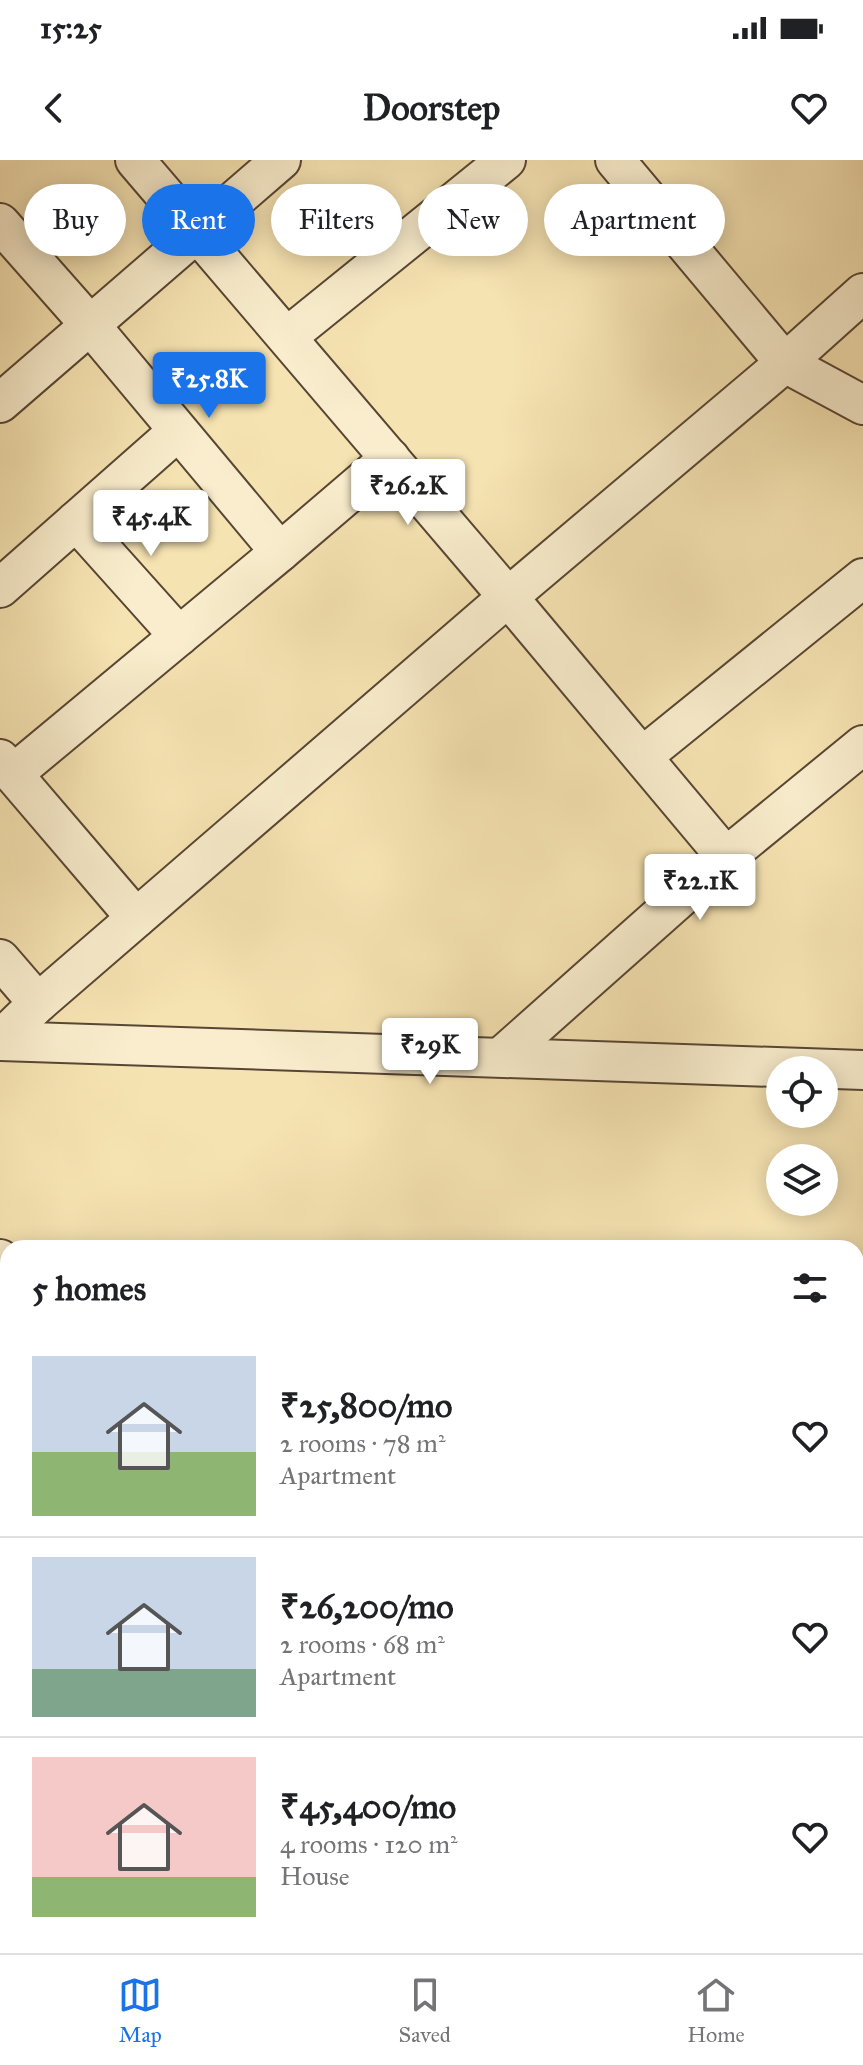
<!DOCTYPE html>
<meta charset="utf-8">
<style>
:root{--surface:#fff;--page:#f2f2f2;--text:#202124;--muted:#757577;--line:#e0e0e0;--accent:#1a73e8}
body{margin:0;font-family:"IM FELL Great Primer",serif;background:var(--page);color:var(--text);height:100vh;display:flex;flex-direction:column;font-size:30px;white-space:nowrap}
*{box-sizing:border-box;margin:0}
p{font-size:26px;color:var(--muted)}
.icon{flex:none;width:44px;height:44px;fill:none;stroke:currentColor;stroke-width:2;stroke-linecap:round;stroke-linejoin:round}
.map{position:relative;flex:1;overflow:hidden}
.side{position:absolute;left:0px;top:1080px;width:864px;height:714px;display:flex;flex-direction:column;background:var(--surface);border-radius:24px 24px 0 0;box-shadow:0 4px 20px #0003}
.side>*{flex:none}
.guide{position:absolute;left:24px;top:24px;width:816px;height:72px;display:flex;gap:16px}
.controls{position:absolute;left:766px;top:896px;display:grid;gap:16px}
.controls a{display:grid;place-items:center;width:72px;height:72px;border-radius:50%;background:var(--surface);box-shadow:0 4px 20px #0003;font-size:40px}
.price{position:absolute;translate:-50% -68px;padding:0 18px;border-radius:8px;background:#fff;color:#222;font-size:26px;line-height:52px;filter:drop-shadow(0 2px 4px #0008)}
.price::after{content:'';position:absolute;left:50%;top:48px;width:24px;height:18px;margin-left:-12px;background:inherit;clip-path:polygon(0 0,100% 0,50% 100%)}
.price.current{background:var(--accent);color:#fff}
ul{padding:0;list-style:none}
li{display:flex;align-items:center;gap:24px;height:200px;padding:0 32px}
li+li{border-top:2px solid var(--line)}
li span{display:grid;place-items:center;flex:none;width:224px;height:160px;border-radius:0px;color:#555}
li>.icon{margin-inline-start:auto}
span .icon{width:96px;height:96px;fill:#fffc;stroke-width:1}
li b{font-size:34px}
h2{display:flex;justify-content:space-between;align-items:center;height:96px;padding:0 32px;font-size:34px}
.pill{padding:0 28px;border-radius:36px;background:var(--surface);box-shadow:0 4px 20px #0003;font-size:28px;line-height:72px}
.pill.current{background:var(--accent);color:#fff}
.status{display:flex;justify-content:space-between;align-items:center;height:56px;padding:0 40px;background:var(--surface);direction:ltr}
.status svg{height:22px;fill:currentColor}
header{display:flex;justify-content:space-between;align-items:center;height:104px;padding:0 32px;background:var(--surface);font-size:36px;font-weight:700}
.tabs{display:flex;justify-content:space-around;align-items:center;height:112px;border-top:2px solid var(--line);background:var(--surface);font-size:22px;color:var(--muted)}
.tabs a{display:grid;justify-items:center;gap:4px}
.tabs .current{color:var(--accent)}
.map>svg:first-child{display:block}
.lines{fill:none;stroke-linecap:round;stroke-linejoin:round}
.minor-casing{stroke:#584634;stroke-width:42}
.minor{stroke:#f9edcd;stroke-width:38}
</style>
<div class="status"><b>15:25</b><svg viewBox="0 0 49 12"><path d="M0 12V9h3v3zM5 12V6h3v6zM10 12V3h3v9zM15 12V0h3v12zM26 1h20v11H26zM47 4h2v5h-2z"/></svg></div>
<header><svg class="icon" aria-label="back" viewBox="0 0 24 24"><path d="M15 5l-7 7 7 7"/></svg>Doorstep<svg class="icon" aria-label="heart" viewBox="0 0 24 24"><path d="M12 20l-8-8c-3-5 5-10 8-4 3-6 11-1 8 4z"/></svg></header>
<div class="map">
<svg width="863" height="1793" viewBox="0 0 863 1793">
<rect width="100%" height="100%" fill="#f6e3b2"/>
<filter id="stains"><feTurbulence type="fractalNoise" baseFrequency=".0025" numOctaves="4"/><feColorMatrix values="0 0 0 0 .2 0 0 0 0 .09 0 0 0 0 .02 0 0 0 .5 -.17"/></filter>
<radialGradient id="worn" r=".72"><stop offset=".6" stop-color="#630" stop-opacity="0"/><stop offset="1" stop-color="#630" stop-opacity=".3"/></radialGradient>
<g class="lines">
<defs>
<g id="minor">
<path d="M135,0L508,437L726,697"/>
<path d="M615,0L785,203L863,245"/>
<path d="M0,63L91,166L280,392"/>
<path d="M287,177L506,0"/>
<path d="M0,243L281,0"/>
<path d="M76,361L179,476"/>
<path d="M0,428L178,271"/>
<path d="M643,596L863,418"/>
<path d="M0,599L136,758"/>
<path d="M13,614L280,392L390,298"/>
<path d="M0,799L38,843"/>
<path d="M0,880L38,843L508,437L785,203L863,133"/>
<path d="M0,881L863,910"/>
<path d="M501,897L726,697L863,585"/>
<path d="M0,1099L8,1109"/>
<path d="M0,1146L8,1139"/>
<path d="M0,1333L8,1327"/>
<path d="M856,1481L863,1471"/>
<path d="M0,1519L8,1512"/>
<path d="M856,1549L863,1540"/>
<path d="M0,1606L8,1616"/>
<path d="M0,1709L8,1702"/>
<path d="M592,1786L601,1793"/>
<path d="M120,1793L128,1786"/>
<path d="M338,1793L346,1786"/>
<path d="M641,1793L645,1786"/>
<path d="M684,1793L689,1786"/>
</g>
</defs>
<use href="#minor" class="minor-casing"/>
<use href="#minor" class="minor"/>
</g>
<rect width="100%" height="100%" filter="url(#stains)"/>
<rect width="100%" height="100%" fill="url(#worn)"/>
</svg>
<div class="controls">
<a><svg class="icon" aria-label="locate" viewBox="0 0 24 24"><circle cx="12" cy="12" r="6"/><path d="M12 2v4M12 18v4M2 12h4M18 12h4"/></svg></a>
<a><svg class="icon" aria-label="layers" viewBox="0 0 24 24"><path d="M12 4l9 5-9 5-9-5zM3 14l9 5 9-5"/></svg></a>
</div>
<b class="price current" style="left:209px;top:260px">₹25.8K</b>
<b class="price" style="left:408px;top:367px">₹26.2K</b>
<b class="price" style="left:151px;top:398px">₹45.4K</b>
<b class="price" style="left:700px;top:762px">₹22.1K</b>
<b class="price" style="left:430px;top:926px">₹29K</b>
<div class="guide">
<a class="pill">Buy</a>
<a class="pill current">Rent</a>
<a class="pill">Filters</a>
<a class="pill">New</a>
<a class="pill">Apartment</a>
</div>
<section class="side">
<h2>5 homes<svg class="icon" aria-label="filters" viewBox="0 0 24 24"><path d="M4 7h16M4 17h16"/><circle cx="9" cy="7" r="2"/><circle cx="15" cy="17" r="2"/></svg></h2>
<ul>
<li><span style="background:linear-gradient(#c9d6e8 60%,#8fb573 0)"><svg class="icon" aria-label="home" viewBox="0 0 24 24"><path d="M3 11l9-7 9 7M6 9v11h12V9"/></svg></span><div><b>₹25,800/mo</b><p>2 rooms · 78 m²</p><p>Apartment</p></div><svg class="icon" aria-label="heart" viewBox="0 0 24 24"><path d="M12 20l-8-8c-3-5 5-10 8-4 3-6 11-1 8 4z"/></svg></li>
<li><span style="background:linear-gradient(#c9d6e8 70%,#7fa58c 0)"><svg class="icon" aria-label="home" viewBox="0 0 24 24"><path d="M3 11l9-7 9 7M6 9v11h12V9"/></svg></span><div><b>₹26,200/mo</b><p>2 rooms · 68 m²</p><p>Apartment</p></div><svg class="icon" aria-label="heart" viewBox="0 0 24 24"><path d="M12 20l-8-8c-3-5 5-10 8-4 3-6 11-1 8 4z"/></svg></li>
<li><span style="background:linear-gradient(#f6c9c9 75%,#8fb573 0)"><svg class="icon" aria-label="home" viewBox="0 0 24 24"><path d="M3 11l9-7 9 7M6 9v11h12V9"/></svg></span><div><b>₹45,400/mo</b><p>4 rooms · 120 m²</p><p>House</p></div><svg class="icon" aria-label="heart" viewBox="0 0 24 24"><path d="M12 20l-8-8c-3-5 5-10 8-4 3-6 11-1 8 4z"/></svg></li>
</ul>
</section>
</div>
<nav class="tabs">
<a class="current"><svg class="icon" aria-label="map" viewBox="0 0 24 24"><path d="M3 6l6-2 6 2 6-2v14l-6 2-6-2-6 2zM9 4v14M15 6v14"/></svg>Map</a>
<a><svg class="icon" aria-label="saved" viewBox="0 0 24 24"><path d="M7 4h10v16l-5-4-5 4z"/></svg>Saved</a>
<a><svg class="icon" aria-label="home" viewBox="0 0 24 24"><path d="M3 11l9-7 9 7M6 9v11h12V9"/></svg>Home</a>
</nav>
